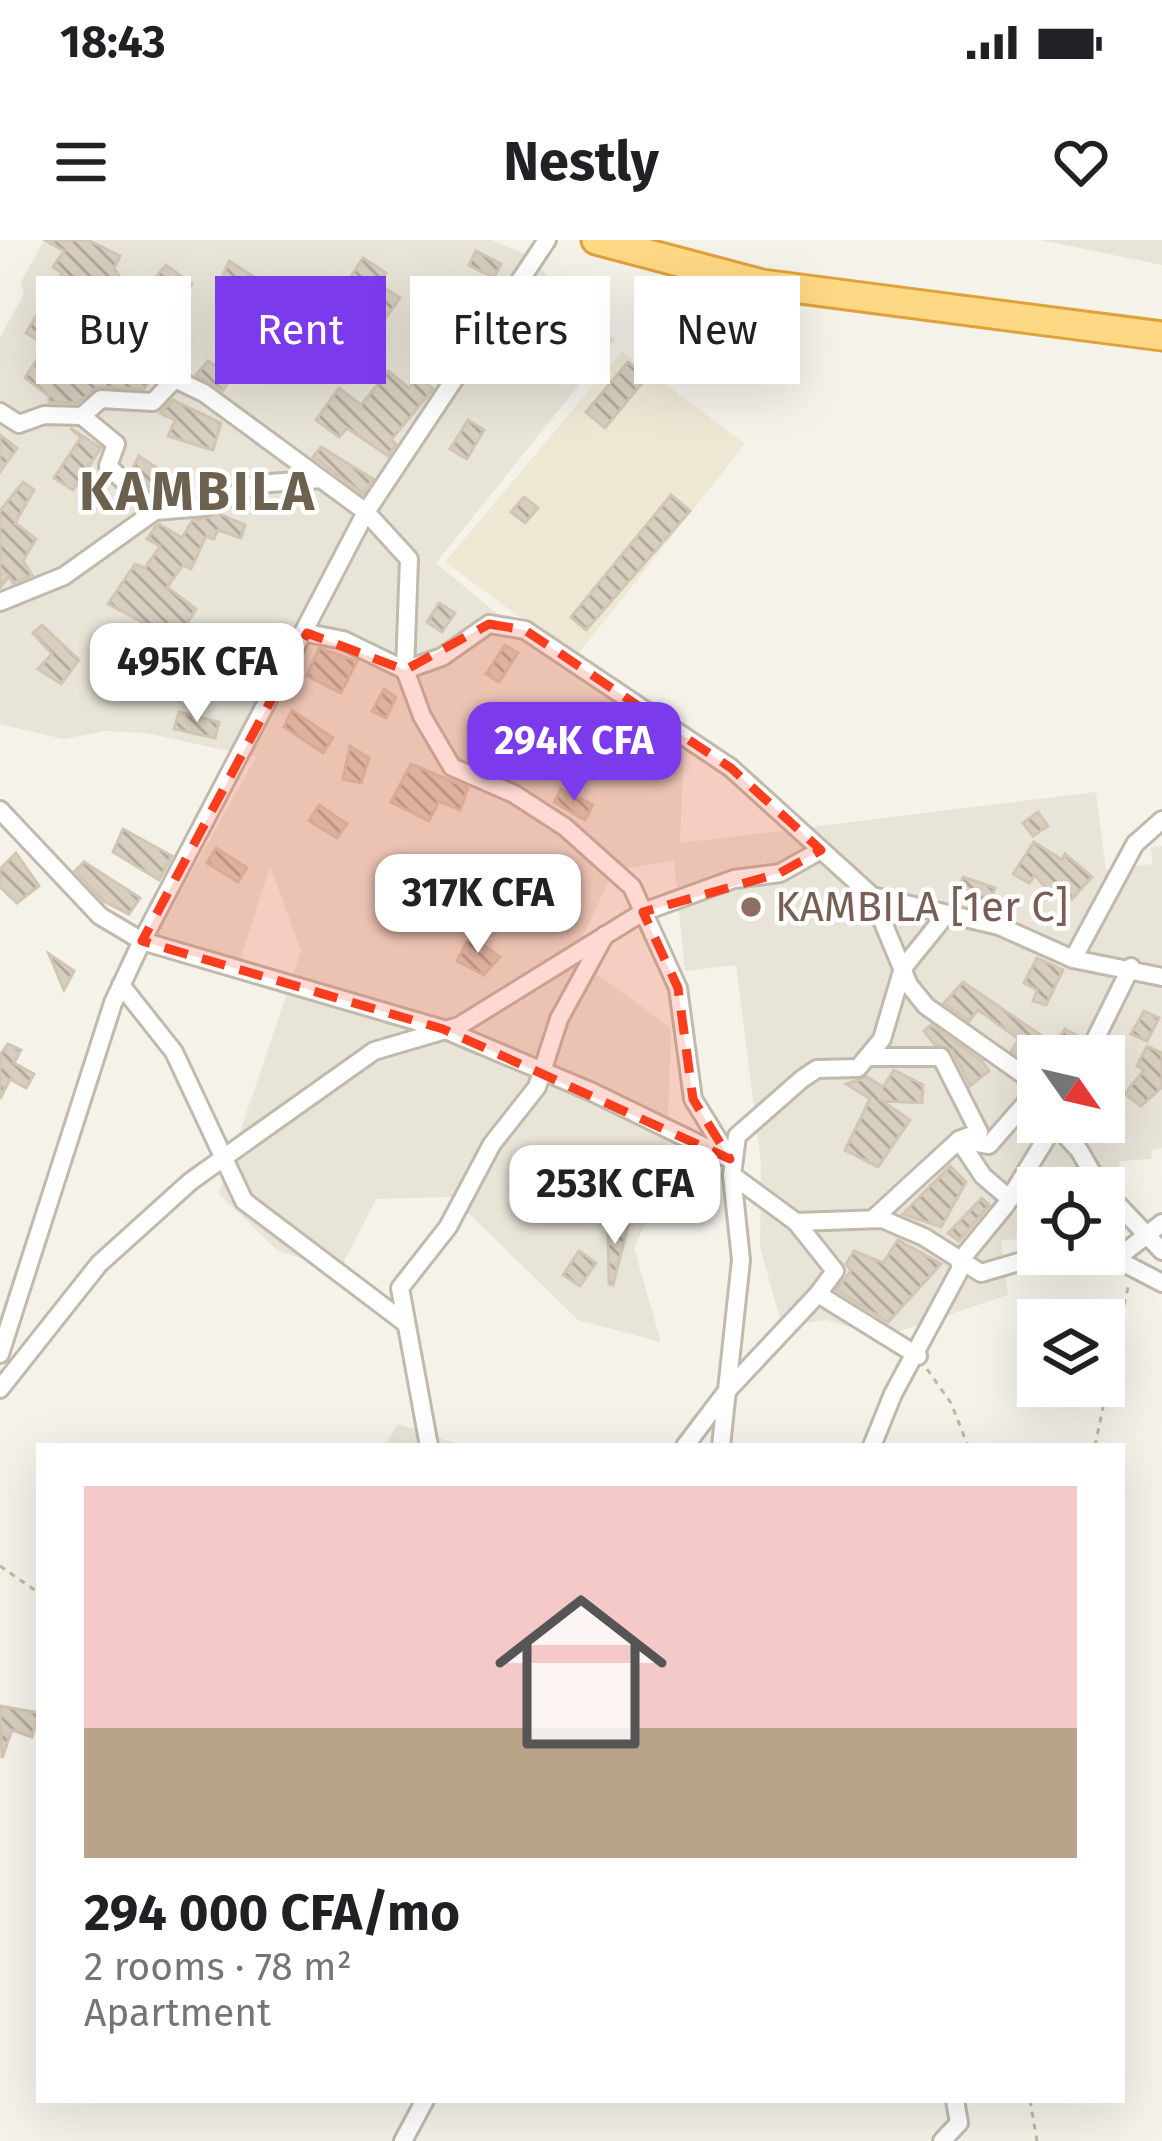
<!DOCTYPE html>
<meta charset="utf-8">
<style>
:root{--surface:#fff;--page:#f6f6f6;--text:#202124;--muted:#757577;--accent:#7c3aed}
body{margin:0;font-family:"Fira Sans",sans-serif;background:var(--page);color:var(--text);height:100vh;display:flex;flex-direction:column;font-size:45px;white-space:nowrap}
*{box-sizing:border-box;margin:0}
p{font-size:39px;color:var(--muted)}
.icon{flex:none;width:66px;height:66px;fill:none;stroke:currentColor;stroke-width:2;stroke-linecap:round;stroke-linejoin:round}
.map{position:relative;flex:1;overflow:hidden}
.sheet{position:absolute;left:36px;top:1203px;width:1089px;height:660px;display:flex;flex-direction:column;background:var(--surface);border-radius:0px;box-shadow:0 12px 48px #0002}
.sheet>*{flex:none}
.top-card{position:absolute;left:36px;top:36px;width:1092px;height:108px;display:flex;gap:24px}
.needle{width:78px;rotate:124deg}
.controls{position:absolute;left:1017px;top:795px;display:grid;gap:24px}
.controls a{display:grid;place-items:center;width:108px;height:108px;border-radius:0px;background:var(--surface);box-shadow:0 12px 48px #0002;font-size:60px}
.price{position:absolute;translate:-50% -102px;padding:0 27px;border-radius:24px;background:#fff;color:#222;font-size:39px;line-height:78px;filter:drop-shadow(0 3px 6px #0008)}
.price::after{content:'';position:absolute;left:50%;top:72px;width:36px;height:27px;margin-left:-18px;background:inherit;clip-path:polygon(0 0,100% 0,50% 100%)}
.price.active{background:var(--accent);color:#fff}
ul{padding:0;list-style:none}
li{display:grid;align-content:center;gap:24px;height:636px;padding:0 48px}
li span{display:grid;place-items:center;height:372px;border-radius:0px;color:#555}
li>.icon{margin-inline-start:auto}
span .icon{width:216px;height:216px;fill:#fffc;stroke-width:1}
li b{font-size:51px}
.pill{padding:0 42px;border-radius:0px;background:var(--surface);box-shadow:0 12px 48px #0002;font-size:42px;line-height:108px}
.pill.active{background:var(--accent);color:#fff}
.status{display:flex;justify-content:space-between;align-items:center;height:84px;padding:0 60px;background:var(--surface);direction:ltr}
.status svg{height:33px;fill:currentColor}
header{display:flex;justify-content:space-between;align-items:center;height:156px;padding:0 48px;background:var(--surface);font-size:54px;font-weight:700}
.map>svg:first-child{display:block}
.residential{fill:#e9e4d8;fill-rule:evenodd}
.education{fill:#eee7d4}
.building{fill:url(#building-back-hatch);stroke:#d2c6b3;stroke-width:3}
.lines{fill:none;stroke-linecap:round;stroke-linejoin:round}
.minor-casing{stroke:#c1baac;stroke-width:22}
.trunk-casing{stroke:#dea23b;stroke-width:33}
.path{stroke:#c3b69e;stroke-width:3;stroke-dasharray:6 6;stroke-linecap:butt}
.minor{stroke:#fff;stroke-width:16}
.trunk{stroke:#fed884;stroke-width:27}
.marked{fill:#fa3d1c;fill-opacity:0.2;stroke:#fa3d1c;stroke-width:9;stroke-dasharray:24 15;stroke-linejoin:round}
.education-dot{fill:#8d6e63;stroke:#fff;stroke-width:4.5}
.labels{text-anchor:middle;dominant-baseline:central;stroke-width:9;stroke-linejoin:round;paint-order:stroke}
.education-label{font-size:42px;fill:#785e54;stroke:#fff;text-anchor:start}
.district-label{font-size:54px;font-weight:bold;letter-spacing:3px;fill:#6c604f;stroke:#fff}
</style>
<div class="status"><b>18:43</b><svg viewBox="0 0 49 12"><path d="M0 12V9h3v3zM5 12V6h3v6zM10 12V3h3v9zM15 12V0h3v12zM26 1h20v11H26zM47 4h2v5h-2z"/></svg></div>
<header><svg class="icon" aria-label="menu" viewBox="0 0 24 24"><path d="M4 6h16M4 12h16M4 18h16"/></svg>Nestly<svg class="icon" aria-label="heart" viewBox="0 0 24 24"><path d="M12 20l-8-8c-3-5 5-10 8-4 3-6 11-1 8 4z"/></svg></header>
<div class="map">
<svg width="1162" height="1901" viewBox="0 0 1162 1901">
<defs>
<pattern id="building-back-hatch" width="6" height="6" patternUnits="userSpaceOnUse" patternTransform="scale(3)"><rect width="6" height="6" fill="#d7cebf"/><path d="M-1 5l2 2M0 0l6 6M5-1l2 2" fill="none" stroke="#b0a99c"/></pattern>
</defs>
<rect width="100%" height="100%" fill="#f5f2ea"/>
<g class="residential">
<path d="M44,0H492L525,14L615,100L436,323L564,429L684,502L680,603L1096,552L1106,630L1152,624L1151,607L1162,606V908L1151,911L1152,919L1119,921L1127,984L1104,987V948H1038V996L1001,1001L1008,1055L881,1097L827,1080L782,1086L760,1007L761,923L736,725L685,731L674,621L614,630L573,717L671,788L666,940L634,1008L661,1102L578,1080L452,957L376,959L340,1030L278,1011L219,954L301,711L270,626L237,730L152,702L256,517L146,493L105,491L63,499L0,484V97L24,54L21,42ZM1038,816H1104V882H1038Z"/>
<path d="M1040,0H1162V25Z"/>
<path d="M398,1184L456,1204V1206H385Z"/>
</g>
<path class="education" d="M622,111L745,204L575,418L445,322Z"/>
<g class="building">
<path d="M45,0H88L120,16L114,28L136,61L166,25L192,44L139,135L149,142L144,149L98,147L77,163L49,162V156L25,138L46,105L26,93L62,33L53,27L64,11Z"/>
<path d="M476,11L501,24L494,38L469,25Z"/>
<path d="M363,18L386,33L379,44L400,58L385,79L342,50Z"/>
<path d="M229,21L259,40L244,65L218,47Z"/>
<path d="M288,104L312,118L306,130L280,117Z"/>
<path d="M208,121L232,136L223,151L196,135Z"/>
<path d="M628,122L647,137L605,188L586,172Z"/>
<path d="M388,131L409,148L418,136L433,149L391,200L396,204L388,216L347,188L339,197L316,180L339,148L361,165Z"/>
<path d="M173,160L221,183L213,210L168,196L175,180L160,173Z"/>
<path d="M468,180L484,190L467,219L450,209Z"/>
<path d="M70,188L101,208L73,250L54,238L81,197Z"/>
<path d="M0,195L17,208L0,232Z"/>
<path d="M321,207L373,239L363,254L313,217Z"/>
<path d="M139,216L166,234L162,241L192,255L155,253L131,231Z"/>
<path d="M23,242L34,250L15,283L36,299L23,321L32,335L13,343L9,336L0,348V271Z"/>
<path d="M671,255L690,271L586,390L571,377Z"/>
<path d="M524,257L538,268L525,283L511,272Z"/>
<path d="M220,274L245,285L241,298L218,290L214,299L206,296L191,329L183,325L167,347L196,369L176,401L161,391L162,385L158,390L108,364L135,324L145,328L160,306L147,299L155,287L159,284L182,298L192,281Z"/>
<path d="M439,363L455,373L442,392L427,382Z"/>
<path d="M42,385L79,420L61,444L38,429L52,414L33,393Z"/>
<path d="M216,395L238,408L228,425L206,413Z"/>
<path d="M505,405L518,413L499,442L486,434Z"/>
<path d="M319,408L357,421L341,453L307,436Z"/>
<path d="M170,432L188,440L178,460L162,454Z"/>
<path d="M384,449L396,457L386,478L372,471Z"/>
<path d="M292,470L333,498L323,513L284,487Z"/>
<path d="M179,472L219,482L215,498L174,489Z"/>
<path d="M543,475L559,485L542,510L527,500Z"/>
<path d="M350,506L369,518L361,543L343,539Z"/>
<path d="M411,524L468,548L460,570L439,561L429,581L391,562Z"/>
<path d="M561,549L593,565L585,580L554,562Z"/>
<path d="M319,565L347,584L337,598L309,581Z"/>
<path d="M1038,572L1048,586L1033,596L1023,583Z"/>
<path d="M123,589L172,616L159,640L113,612Z"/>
<path d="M1034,602L1062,620L1065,614L1092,637L1072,659L1059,648L1051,654L1035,635L1029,643L1013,634Z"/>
<path d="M216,608L247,628L238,642L207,623Z"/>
<path d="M16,613L39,646L17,663L0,647V629Z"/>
<path d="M84,622L140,658L129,674L103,661L75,631Z"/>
<path d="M963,637L995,648L987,670L955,657Z"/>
<path d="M494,650L520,667L509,681L484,664Z"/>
<path d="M470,695L500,717L484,735L457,721Z"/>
<path d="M49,714L74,731L64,750Z"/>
<path d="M1037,718L1063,730L1046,765L1033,761L1037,750L1024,743Z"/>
<path d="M963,742L1048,800L1029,823L1011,811L1019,799L978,770L969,781L944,763Z"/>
<path d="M1144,771L1159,778L1147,801L1131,794Z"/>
<path d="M931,785L982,821L989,831L970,846L952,810L934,804L924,791Z"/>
<path d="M1065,789L1082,798L1074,816L1050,810Z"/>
<path d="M8,804L21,810L14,823L34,834L26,848L10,839L0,859V815Z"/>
<path d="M1147,806L1162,813V847L1141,866L1125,854L1144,830L1137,826Z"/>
<path d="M894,830L923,845L922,863L882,861L910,880L878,927L845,910L870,859L846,844L867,837L883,847Z"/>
<path d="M950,926L966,942L941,987L903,974Z"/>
<path d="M555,928L606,950L591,980L545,945Z"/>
<path d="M982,958L989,965L959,1001L948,993Z"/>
<path d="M608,981L628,986L613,1045L609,1044Z"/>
<path d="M898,1000L941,1024L888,1082L836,1050L851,1031L846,1024L854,1011L883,1023Z"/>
<path d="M579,1011L596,1023L580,1046L563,1035Z"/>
<path d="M0,1466L39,1473L32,1497L12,1490L2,1518Z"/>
</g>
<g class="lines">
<defs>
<g id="minor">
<path d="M0,172L19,184L44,175L82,176L101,159L153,162L175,139L204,153L366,272L409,319L405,430L422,476L452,527L514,554L565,587L632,647L678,748L693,859L730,919L590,851L443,789L142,701L100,676L0,570"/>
<path d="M82,176L116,204L108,226L155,271"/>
<path d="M0,362L64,336L155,271L205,267L258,244L321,239"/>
<path d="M307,393L343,400L405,430L442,417L489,384L525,390L731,528L872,656L999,686L1073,719L1162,737"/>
<path d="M872,656L909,745L926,766L1038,845"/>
<path d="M1073,719L1135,604L1162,580"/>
<path d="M121,745L174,812L244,961L404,1082"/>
<path d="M1087,816L1131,727"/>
<path d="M868,817H941L979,892L959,900L983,936L1010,959"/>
<path d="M1053,882L1079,910L1101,948"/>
<path d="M1104,950L1162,1011"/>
<path d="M873,979L959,900L989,905L1038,849"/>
<path d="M796,982L882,979L924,997L981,1033L1046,1014"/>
<path d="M1087,1014L1116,1019L1162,983"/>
<path d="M1116,1019L1162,1043"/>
<path d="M959,1022L1005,966L1055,884"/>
<path d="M0,1114L113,763L142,701L366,272L547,0"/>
<path d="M918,1116L818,1054L835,1031L796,982L732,935L737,896L802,839L817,829L858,828L882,799L903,728L945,676"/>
<path d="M0,1149L99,1024L191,941L374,811L459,786L643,672L734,639L780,633L821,610"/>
<path d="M429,1206L400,1048L448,987L492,904L537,847L559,779L605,695"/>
<path d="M685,1206L726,1152L818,1054"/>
<path d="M721,1206L741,1020L732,935"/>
<path d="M872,1206L893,1154L963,1024"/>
<path d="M403,1901L425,1860"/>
<path d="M942,1901L959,1883L955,1860"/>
</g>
<path id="trunk" d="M596,0L762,44L1162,96"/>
</defs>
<use href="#minor" class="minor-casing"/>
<use href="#trunk" class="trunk-casing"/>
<g class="path">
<path d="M927,1129L951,1163L968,1206"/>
<path d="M1095,1206L1128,1047"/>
<path d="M0,1326L39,1353"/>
<path d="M1030,1860L1037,1901"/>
</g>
<use href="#minor" class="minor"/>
<use href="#trunk" class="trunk"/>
</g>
<path class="marked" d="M489,384L525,390L731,528L821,610L780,633L643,672L678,748L693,859L730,919L443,789L142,701L307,393L405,430Z"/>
<circle class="education-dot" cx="751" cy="667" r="12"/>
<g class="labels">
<g class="education-label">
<text x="775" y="667">KAMBILA [1er C]</text>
</g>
<g class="district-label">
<text x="198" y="252">KAMBILA</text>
</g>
</g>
</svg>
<div class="controls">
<a><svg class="needle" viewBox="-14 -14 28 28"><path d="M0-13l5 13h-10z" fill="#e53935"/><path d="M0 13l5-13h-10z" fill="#757577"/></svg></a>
<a><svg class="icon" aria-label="locate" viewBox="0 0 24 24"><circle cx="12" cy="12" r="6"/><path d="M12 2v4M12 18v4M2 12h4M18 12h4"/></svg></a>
<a><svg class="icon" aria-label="layers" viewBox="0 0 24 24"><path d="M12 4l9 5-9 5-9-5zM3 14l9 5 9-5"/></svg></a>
</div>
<b class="price" style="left:197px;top:485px">495K CFA</b>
<b class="price active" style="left:574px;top:564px">294K CFA</b>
<b class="price" style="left:478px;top:716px">317K CFA</b>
<b class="price" style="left:615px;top:1007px">253K CFA</b>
<div class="top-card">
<a class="pill">Buy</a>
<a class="pill active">Rent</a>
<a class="pill">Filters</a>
<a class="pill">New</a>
</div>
<section class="sheet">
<ul>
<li><span style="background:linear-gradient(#f6c9c9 65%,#b9a48a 0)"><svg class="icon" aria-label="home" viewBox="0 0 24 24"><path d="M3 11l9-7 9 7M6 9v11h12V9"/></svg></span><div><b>294 000 CFA/mo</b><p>2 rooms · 78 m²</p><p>Apartment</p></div></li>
</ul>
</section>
</div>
